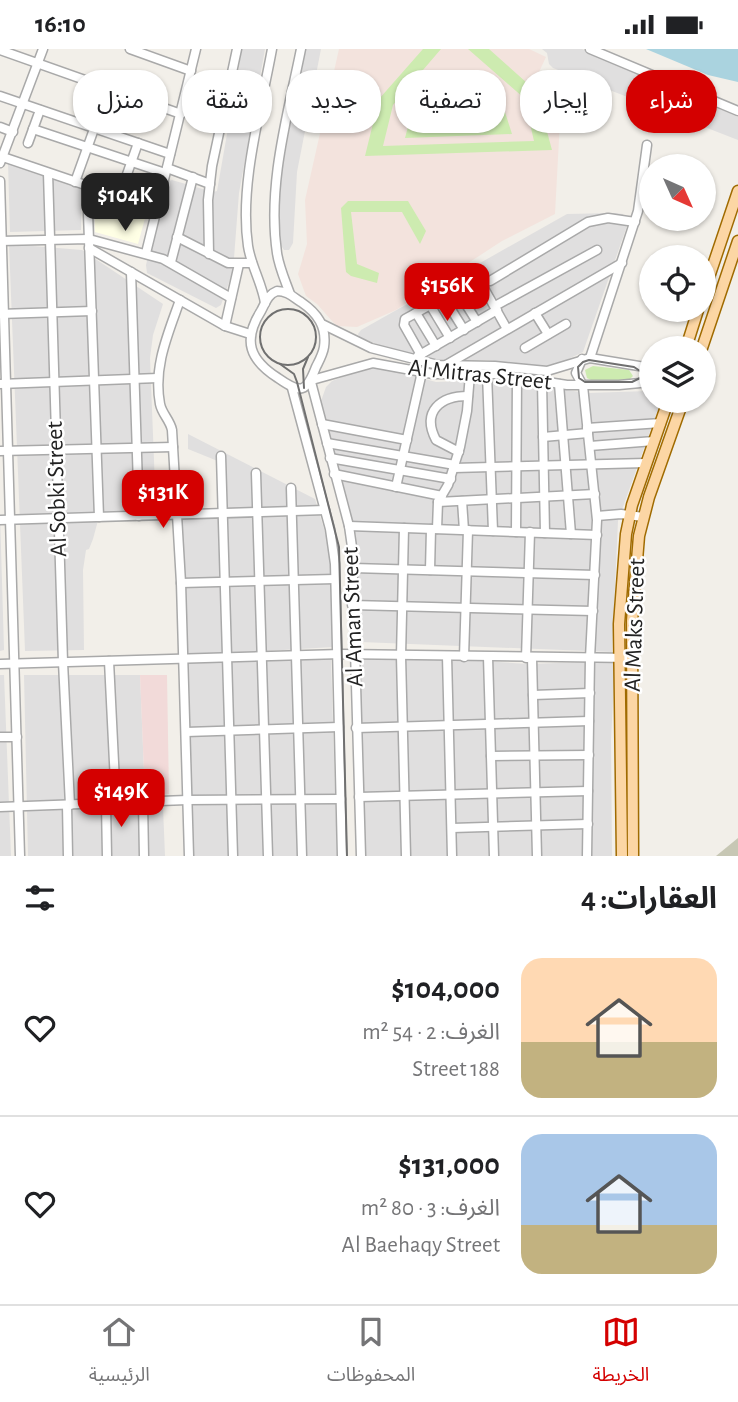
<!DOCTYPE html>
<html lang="ar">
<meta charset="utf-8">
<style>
:root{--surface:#fff;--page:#f2f2f2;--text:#202124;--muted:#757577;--line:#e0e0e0;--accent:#d40000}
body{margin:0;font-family:"Alegreya Sans","Noto Sans Arabic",sans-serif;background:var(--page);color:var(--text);direction:rtl;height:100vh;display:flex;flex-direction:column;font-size:26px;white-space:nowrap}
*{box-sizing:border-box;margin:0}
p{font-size:23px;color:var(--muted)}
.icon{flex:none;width:38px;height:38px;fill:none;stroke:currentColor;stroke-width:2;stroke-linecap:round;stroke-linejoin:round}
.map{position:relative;height:807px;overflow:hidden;direction:ltr}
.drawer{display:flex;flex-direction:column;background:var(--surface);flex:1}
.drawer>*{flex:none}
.guide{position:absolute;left:21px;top:21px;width:696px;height:63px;direction:rtl;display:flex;gap:14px}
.needle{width:46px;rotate:135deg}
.tools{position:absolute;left:639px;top:105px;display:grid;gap:14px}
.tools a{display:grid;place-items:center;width:77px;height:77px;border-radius:50%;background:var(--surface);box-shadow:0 2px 5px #0004;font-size:35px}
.price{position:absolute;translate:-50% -60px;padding:0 16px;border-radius:14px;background:var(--accent);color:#fff;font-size:23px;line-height:46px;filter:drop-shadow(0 2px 4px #0008)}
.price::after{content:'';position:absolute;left:50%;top:42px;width:21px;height:16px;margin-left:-10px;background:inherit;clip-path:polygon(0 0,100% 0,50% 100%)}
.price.current{background:#222;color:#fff}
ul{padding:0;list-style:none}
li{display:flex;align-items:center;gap:21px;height:175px;padding:0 21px}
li+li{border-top:2px solid var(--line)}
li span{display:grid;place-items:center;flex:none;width:196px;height:140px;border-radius:21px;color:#555}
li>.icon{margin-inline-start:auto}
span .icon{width:84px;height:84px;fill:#fffc;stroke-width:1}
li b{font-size:30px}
h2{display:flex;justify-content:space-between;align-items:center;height:84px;padding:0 21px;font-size:30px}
.tag{padding:0 24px;border-radius:28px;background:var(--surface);box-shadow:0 2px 5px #0004;font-size:24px;line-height:63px}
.tag.current{background:var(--accent);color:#fff}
.status{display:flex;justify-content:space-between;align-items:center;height:49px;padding:0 35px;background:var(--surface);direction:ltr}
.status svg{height:19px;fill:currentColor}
.tab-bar{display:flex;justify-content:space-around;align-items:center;height:98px;border-top:2px solid var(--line);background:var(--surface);font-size:19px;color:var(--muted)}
.tab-bar a{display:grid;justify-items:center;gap:4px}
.tab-bar .current{color:var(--accent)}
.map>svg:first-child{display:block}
.residential{fill:#e0dfdf}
.commercial{fill:#f2dad9}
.education{fill:#ffffe5}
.military{fill:#f3e3dd}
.construction{fill:#c7c7b4}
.grass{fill:#cdebb0}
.water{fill:#aad3df}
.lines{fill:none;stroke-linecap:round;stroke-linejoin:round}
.minor-casing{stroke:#a9a9a9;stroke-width:11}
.major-casing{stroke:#a06b00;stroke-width:13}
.minor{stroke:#fff;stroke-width:8}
.major{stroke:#fcd6a4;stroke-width:10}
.tram{stroke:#707070;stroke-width:2}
.labels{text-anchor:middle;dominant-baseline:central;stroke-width:5;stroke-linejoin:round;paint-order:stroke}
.street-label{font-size:24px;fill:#222;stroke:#fff}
</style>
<div class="status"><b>16:10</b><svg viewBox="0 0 49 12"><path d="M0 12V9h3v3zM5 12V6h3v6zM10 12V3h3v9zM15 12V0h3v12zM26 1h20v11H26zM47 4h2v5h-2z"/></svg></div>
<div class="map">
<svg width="738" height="807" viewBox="0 0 738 807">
<rect width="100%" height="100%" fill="#f2efe9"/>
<g class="residential">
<path d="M242,0H265L239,144L233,222L221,256L216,259L147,224L146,216L166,133L172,131L213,143L217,142Z"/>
<path d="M304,0H321L297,123L293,194L289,201H284L280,195L279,139Z"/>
<path d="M542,0H582L738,68V91L553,19L549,15L547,4Z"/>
<path d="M8,113L82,140L81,181L10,183Z"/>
<path d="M615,164L623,165L628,174L583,303L564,312L541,318L487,311L438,312L399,304L359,288L358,285L361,281L567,165Z"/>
<path d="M9,195L82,201L163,255L153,286L150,309L156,463L100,464L93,490L89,500L86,501L83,521L84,601L25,602Z"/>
<path d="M374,316L436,333L492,331L588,344L648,342L651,344V352H657L658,360L618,472L612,603L361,593L356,486L349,474L321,352L326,338L332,332Z"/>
<path d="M188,385L315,450L328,493L330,511L333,598L185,607L180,468L224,465L225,415L188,400Z"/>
<path d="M0,465L4,601L0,602Z"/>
<path d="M358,609L450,610L529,615L615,612L611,691L612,807H363Z"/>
<path d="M331,610L337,807H191L186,613Z"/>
<path d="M0,626H4L11,807H0Z"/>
<path d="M24,626H140L145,747L136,757L163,758L165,807H28Z"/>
</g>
<path class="commercial" d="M140,626H167L169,745L145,747Z"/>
<path class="education" d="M94,144L147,162L138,195L95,183Z"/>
<path class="military" d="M339,0H529L546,8L539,23L562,34L555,165L502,192L396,261L357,278L337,277L332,272L317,255L306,247L298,225L307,195L305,151Z"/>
<path class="construction" d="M738,789V807H716Z"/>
<g class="grass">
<path d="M423,0H441L393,56L383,97L534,92L524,49L468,0H489L536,42L552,101L365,107L379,50Z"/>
<path d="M448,24L450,26L464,25L504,60L512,85L405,89L411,66Z"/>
<path d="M348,152H408L426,182L420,195L402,163H351L357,215L379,224L377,234L351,227L346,223L341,159Z"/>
<path d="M593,317L629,321L633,327L629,331H591L587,329L585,321Z"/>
</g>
<path class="water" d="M646,0H738V33L708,26Z"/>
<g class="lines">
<defs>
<g id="minor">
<path d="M130,0L191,22"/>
<path d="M590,0L738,62"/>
<path d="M0,1L181,65"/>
<path d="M189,31L229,41"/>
<path d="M0,47L170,105"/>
<path d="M0,78L13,83"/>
<path d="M33,80L165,124"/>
<path d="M28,94L40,61"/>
<path d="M0,107L156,160"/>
<path d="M0,114L43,0"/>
<path d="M167,119L210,135"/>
<path d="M48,124L63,613L70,756"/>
<path d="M0,132L20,807"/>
<path d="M75,133L94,80"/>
<path d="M87,136L99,468"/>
<path d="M119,148L138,94"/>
<path d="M177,188L228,214H252"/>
<path d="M0,192L89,190L163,210L231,249"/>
<path d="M89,199L225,277L250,285"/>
<path d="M146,204L196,0"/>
<path d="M209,205L208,151L212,117L237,0"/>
<path d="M171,213L193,128"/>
<path d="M131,223L139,467"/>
<path d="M481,234L507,280"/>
<path d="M457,241L477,273"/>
<path d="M277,242C288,242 293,248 301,253C317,264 327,277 324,298C323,305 319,312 316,318C306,344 301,345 278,329C250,311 242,292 261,262C266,253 267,246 277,242Z"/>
<path d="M290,245C285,231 279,218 277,204C267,136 288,65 301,0"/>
<path d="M444,249L464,281"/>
<path d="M180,251C168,285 153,318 160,355C162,365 170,371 172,381L181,534L189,807"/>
<path d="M265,254C262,234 251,217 248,197C239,136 261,61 272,0"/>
<path d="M430,256L450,289"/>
<path d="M495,257L597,201"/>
<path d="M416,264L436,297"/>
<path d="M535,264L548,285"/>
<path d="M0,265L92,262"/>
<path d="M322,275L371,299L438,316L495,317L547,322L590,309L651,319"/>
<path d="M225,277L239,215"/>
<path d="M525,299L566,275"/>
<path d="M421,306L404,276L405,270L470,234L490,232L588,173L608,169L635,173"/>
<path d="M418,307L497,261"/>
<path d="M590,309L638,162L647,96"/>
<path d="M582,310L576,324L583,337L597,471L590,609L587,807"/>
<path d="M446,316L622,214"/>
<path d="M487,325L493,482"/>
<path d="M312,331L373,314L433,325H497L567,336H619L651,333"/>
<path d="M311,333L349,477L352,498L361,807"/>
<path d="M542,333L545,484"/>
<path d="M0,335L158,329"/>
<path d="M559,335L571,485"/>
<path d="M292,339L330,480L335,515L342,807"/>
<path d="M322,375L407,391"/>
<path d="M587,379L661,374"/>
<path d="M543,388L588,384"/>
<path d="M327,394L455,416"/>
<path d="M590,397L654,392"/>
<path d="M0,402L173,398"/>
<path d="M459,403L436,391C421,362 441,347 468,347"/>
<path d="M221,407L233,807"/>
<path d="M330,409L451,430"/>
<path d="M454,419L646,414"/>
<path d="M256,424L268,807"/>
<path d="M334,425L442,447"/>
<path d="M396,438L422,323"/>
<path d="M291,439L302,807"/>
<path d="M462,452L464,481"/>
<path d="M438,453L595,445"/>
<path d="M597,467L621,465L643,468"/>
<path d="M0,471L325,461"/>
<path d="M349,477L597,486"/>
<path d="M404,479L401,607L406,807"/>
<path d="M437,480L438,453L448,436L460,398L467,362L470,325"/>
<path d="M516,483L517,328"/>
<path d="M353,519L595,526"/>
<path d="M430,521L431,480"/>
<path d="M181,534L335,530"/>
<path d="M352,556L593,562"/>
<path d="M447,607L452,807"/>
<path d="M464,608L468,481"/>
<path d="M488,608L494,807"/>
<path d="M526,609L530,483"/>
<path d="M532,609L537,807"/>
<path d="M109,612L116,754"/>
<path d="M0,615L341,605L631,609"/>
<path d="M533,646L590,644"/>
<path d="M356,679L589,672"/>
<path d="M186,683L339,678"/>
<path d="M0,688H17"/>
<path d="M491,707L589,706"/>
<path d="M359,748L588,742"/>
<path d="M143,753L144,807"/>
<path d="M106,755L107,807"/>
<path d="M67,756L68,807"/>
<path d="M0,758L187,751L341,750"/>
<path d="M452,779L588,775"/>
</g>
<g id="major">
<path d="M704,243L738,142"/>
<path d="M686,299L698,261"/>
<path d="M702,299L738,192"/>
<path d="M622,807L619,575L626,485L632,456L668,352"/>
<path d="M633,807L632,572L639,487L649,448L683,352"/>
</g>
</defs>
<use href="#minor" class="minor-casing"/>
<use href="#major" class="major-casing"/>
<use href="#minor" class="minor"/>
<use href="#major" class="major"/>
<g class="tram">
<circle cx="288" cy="288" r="28"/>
<path d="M589,311L634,318L646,326L632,333H585L579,329L578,318L583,313Z"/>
<path d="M280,315L294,325L297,333L339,498L347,807"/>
<path d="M304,339L303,320L308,308"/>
</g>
</g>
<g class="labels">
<g class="street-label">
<text transform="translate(480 326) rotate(6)">Al Mitras Street</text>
<text transform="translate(57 440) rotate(-92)">Al Sobki Street</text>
<text transform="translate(353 568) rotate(-92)">Al Aman Street</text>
<text transform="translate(635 576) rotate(-88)">Al Maks Street</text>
</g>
</g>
</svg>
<div class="tools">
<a><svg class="needle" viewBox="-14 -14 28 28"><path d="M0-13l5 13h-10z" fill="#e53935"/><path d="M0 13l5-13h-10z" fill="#757577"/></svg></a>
<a><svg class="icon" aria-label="locate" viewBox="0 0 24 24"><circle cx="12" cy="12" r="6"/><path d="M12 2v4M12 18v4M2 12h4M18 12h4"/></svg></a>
<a><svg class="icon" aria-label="layers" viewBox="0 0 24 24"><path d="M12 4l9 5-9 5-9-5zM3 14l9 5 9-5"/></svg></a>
</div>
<b class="price current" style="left:125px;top:184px">$104K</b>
<b class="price" style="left:447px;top:274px">$156K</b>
<b class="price" style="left:163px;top:481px">$131K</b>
<b class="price" style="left:121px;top:780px">$149K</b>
<div class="guide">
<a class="tag current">شراء</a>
<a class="tag">إيجار</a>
<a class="tag">تصفية</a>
<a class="tag">جديد</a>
<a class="tag">شقة</a>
<a class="tag">منزل</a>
</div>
</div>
<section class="drawer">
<h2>العقارات: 4<svg class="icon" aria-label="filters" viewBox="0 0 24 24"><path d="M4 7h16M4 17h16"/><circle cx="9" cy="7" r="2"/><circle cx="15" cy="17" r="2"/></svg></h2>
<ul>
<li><span style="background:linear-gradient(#ffd9b3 60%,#c2b280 0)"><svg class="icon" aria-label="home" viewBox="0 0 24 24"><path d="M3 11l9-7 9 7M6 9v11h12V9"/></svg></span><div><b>$104,000</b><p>الغرف: 2 · 54 m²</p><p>Street 188</p></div><svg class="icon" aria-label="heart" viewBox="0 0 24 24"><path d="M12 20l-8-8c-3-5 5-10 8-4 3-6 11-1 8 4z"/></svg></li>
<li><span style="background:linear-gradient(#a9c7e8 65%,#c2b280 0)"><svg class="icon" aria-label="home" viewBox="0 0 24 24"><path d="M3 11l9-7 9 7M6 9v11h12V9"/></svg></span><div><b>$131,000</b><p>الغرف: 3 · 80 m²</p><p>Al Baehaqy Street</p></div><svg class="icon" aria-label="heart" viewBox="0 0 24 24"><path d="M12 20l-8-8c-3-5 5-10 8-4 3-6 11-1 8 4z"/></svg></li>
</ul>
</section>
<nav class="tab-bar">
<a class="current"><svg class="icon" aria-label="map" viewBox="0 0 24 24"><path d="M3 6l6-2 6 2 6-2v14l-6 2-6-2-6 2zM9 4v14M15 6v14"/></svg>الخريطة</a>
<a><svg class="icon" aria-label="saved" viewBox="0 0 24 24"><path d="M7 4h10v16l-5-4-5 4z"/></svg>المحفوظات</a>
<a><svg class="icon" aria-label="home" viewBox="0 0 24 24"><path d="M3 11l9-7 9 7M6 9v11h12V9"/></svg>الرئيسية</a>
</nav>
